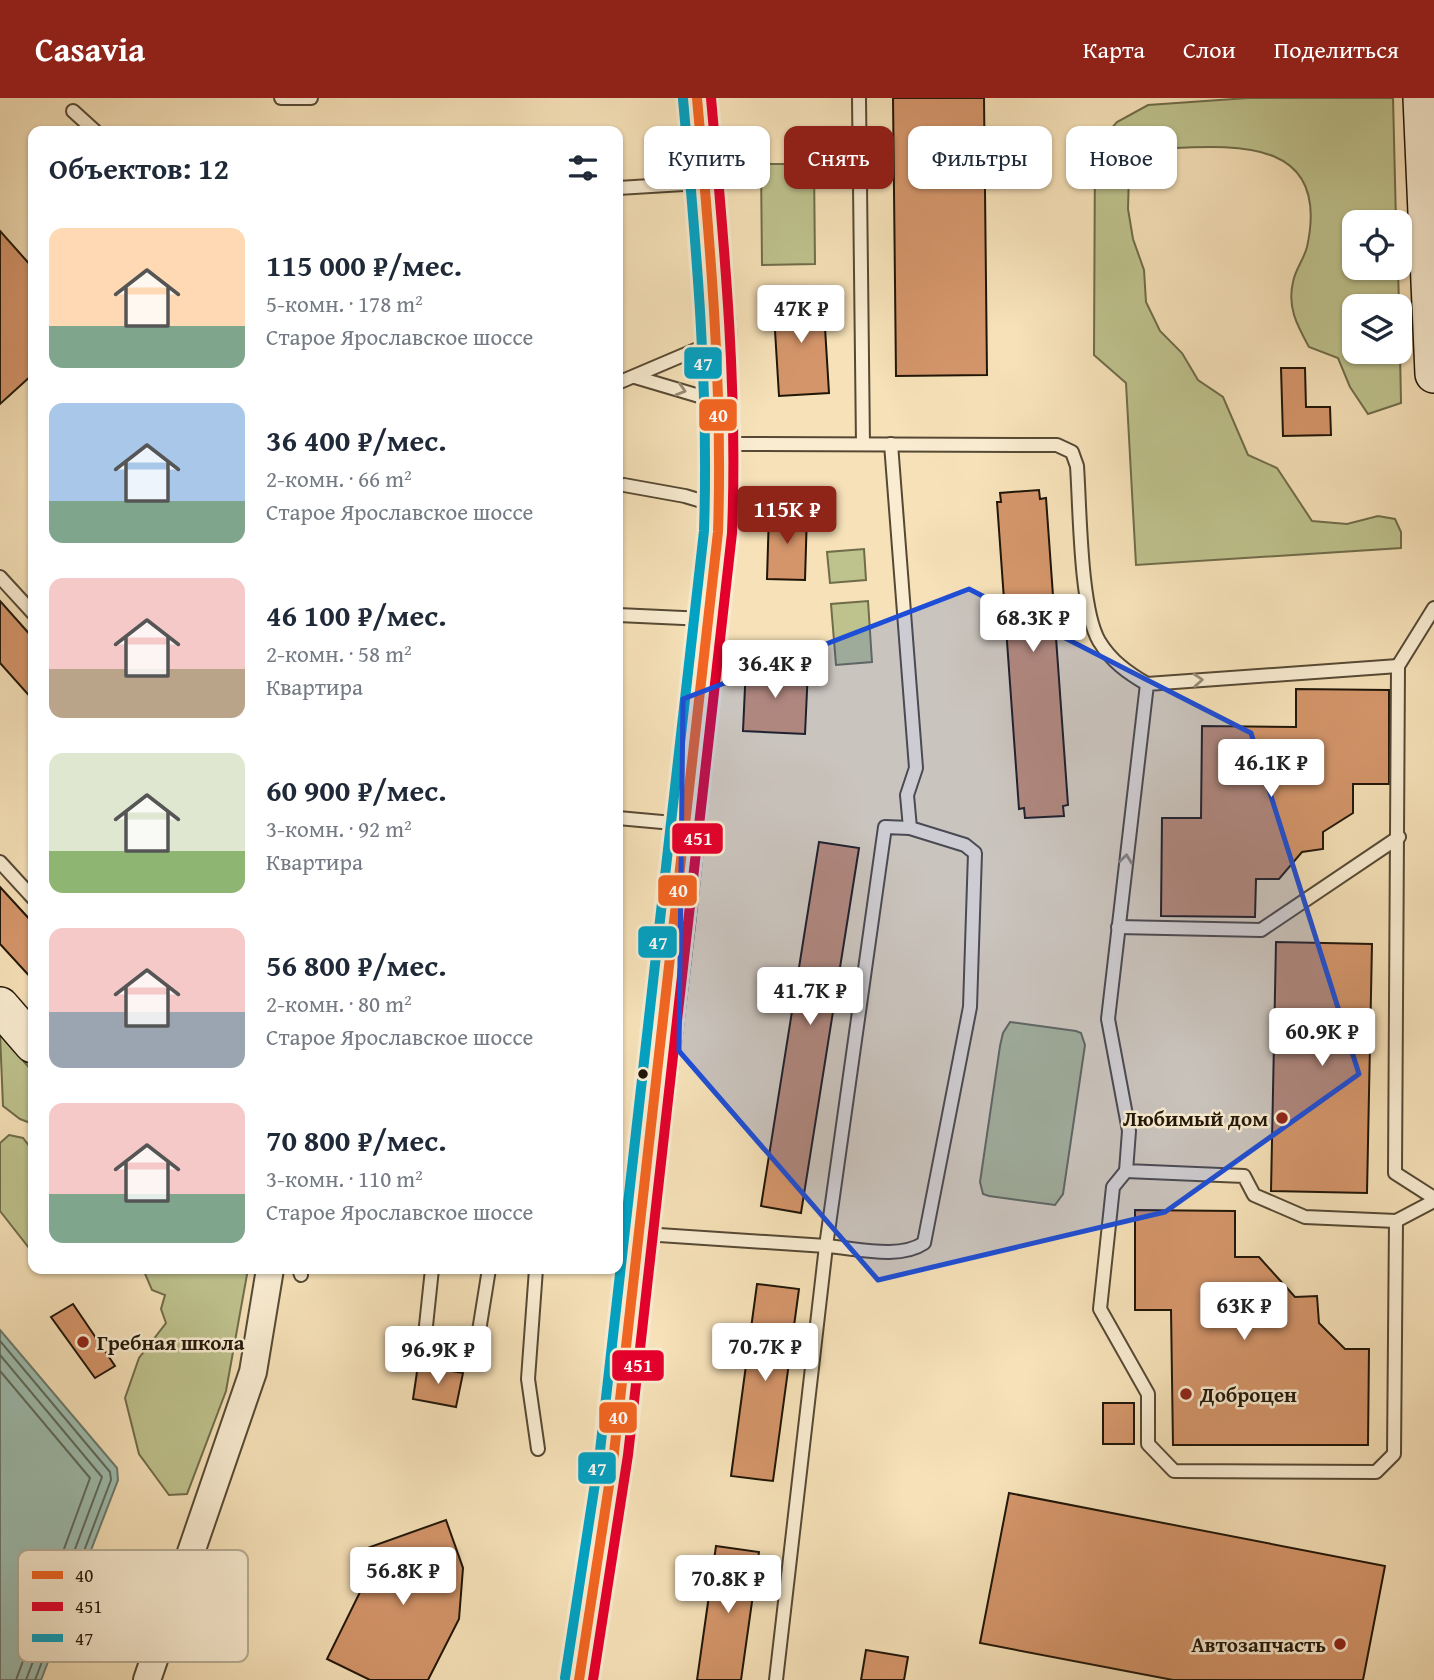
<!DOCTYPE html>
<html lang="ru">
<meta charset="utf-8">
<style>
:root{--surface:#fff;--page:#f2f2f3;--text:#1f2937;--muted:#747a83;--accent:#8f2418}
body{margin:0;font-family:"Gentium Book Plus",serif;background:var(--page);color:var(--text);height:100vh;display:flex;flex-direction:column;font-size:26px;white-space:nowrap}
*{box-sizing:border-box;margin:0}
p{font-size:23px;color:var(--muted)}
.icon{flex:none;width:38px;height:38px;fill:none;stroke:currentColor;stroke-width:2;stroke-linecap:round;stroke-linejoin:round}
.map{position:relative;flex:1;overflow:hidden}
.sheet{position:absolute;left:28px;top:28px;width:595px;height:1148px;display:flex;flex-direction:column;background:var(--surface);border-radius:14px;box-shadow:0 2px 5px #0004}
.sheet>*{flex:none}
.guide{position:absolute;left:644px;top:28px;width:665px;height:63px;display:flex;gap:14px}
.fabs{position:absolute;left:1342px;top:112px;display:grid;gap:14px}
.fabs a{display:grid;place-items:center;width:70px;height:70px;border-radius:14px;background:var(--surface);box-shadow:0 2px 5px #0004;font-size:35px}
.price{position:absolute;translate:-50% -60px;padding:0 16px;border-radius:7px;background:#fff;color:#222;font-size:23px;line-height:46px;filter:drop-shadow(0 2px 4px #0008)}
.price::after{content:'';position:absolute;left:50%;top:42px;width:21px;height:16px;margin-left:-10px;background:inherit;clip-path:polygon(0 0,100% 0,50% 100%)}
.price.on{background:var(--accent);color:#fff}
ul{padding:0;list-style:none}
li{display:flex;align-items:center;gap:21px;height:175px;padding:0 21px}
li span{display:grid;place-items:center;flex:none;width:196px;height:140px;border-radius:14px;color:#555}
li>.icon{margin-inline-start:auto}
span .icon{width:84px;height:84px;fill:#fffc;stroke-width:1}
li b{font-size:30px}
h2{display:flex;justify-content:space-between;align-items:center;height:84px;padding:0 21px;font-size:30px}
.chip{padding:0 24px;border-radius:14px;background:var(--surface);box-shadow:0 2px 5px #0004;font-size:24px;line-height:63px}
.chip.on{background:var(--accent);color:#fff}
header{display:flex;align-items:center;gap:42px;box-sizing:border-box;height:98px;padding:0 35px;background:var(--accent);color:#fff}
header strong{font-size:33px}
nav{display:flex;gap:38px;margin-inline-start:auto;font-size:24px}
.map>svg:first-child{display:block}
.green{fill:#bec28d;stroke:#6f6c4a;stroke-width:2}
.water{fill:#9dbdb0;stroke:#6b7a6d;stroke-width:2}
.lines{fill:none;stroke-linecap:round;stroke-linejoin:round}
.shore{stroke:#5e6a5c;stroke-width:2}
.building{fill:#d4956a;stroke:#201608;stroke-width:2}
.lane-casing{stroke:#564934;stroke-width:16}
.street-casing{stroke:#564934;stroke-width:30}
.secondary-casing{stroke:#201608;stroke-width:40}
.lane{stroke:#f9ecd1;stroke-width:12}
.street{stroke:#f9ecd1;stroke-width:26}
.secondary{stroke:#f9ecd1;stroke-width:37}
.bus-1-casing{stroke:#f9ecd1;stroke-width:16}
.bus-2-casing{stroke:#f9ecd1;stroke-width:16}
.bus-3-casing{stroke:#f9ecd1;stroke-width:16}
.bus-1{stroke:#f26522;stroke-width:10}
.bus-2{stroke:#e4002b;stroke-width:10}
.bus-3{stroke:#02a2c4;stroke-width:10}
.oneway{stroke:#978c77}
.marked{fill:#1d4ed8;fill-opacity:0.2;stroke:#1d4ed8;stroke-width:5;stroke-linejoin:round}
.bus-dot{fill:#201608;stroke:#f9ecd1;stroke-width:2.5}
.poi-dot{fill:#8f2418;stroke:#f9ecd1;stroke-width:2.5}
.labels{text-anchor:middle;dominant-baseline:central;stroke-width:5;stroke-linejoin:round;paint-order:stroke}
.poi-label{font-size:21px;font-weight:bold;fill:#201608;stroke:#f9ecd1;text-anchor:end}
.key{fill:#f9ecd1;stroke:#b8ac95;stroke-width:2}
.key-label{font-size:19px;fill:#201608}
.line-badge{stroke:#f9ecd1;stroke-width:2.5}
.badge-label{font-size:19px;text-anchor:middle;font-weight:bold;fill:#fff}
</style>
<header>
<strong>Casavia</strong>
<nav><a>Карта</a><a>Слои</a><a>Поделиться</a></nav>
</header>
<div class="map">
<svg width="1434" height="1582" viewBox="0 0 1434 1582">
<rect width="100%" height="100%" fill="#f6e1b8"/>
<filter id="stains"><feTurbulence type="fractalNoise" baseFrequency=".00286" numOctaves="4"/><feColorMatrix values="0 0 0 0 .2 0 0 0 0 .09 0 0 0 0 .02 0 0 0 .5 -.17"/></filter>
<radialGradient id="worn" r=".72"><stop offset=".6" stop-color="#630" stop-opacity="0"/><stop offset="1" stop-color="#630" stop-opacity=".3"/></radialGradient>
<g class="green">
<path d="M1248,0H1393L1396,124H1354V170H1398L1399,208H1354V254H1400L1401,305L1368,316L1350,289L1338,260L1309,249C1297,227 1287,209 1293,184C1295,172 1304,161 1307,149C1332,35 1229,48 1153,51L1129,76L1128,111L1133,141L1144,172L1146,204L1160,233L1182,255L1198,282L1223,299L1248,357L1277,370L1312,423L1347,426L1378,418L1395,421L1401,434V450L1136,467L1126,285L1094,257L1095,49L1117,24L1148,7Z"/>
<path d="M761,66H814L815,166L762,167Z"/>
<path d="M864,451L866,482L830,485L827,454Z"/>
<path d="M868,503L872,564L836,567L831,506Z"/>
<path d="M1010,924L1076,933L1081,935L1085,947L1063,1096L1055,1107L989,1098L983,1096L980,1084L1000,948L1003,935Z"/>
<path d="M0,936L33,974V1026L20,1021L3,1008Z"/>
<path d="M9,1037L23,1040L33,1053V1155L0,1113V1045Z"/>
<path d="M143,1171H248L226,1293L187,1396L169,1397L139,1356L125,1300L139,1260L166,1225L161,1211L165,1197L152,1192Z"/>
</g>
<path class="water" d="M0,1232L117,1370L118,1382L41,1582H0Z"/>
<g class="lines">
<g class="shore">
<path d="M0,1243L110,1374L111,1382L35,1582"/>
<path d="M0,1257L102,1379L26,1582"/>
<path d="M0,1273L90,1380L16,1582"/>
</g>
</g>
<g class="building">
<path d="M893,0H984L987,277L896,278Z"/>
<path d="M0,133L33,170V276L0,306Z"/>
<path d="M823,197L829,295L779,298L773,200Z"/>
<path d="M1281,270H1305L1306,309H1330L1331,337L1283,338Z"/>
<path d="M1039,392L1040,401L1046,400L1068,707L1063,708L1064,718L1025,720L1024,710L1019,711L997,404H1001L1000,395Z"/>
<path d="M769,414L807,415L805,482L767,481Z"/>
<path d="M0,503L33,540V602L0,565Z"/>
<path d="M746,567L808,571L805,636L743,633Z"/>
<path d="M1296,591L1389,592V686H1353V715L1323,734V751L1302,754L1279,781H1256L1255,819L1161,818L1162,720H1201L1202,628L1296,629Z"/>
<path d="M819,744L859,750L801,1115L761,1108Z"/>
<path d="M0,789L33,825V882L0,846Z"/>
<path d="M1276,844L1372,846L1367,1095L1271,1093Z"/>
<path d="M1135,1112L1235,1113V1159H1259L1295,1199L1317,1198L1319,1225L1345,1251H1369L1368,1347H1173L1171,1212H1135Z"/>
<path d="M757,1186L799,1191L773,1383L731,1378Z"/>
<path d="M73,1206L115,1268L95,1280L51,1219Z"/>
<path d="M418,1267L463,1275L456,1309L413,1301Z"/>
<rect x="1103" y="1305" width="31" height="41"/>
<path d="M1009,1395L1385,1468L1363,1582H1173L980,1545Z"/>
<path d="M446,1422L463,1470L459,1521L428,1582H370L327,1561L366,1482L356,1454Z"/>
<path d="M716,1448L759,1454L741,1582H697Z"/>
<path d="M866,1552L908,1559L904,1582H861Z"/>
</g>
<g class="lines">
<defs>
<g id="lane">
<path d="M281,0H311"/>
<path d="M859,0L863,346"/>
<path d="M73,13L95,33"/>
<path d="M618,90L700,85"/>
<path d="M635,279L706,300L713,307"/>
<path d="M620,284L700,250L708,239"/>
<path d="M725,346L1057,347L1072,354L1077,368C1080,410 1080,511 1099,543C1111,563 1128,575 1147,586"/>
<path d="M624,387L685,398L715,407"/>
<path d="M0,479L33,515"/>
<path d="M1434,510L1398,568L1395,1075L1434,1100"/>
<path d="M618,517L705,521"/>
<path d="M1398,568L1147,586L1108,921L1129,1033L1126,1073L1244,1078L1254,1097L1305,1119L1396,1123L1434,1103"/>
<path d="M618,720L684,726"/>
<path d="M0,764L33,800"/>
<path d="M1118,829L1261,832L1399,739"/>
<path d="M1126,1073L1113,1089L1100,1211L1148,1296V1346L1174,1373L1376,1374L1394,1356L1396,1123"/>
<path d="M644,1136L826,1148L885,729L910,730"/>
<path d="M299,1171L301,1177"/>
<path d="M432,1171L423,1256L474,1264L489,1171"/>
<path d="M536,1171L528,1281L538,1351"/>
<path d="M776,1582L826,1148C856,1150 899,1162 924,1145L970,909L975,755L965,747L910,730L907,697L916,670L891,346"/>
</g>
<path id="street" d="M147,1582L253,1274L270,1171"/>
<g id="secondary">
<path d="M1422,0L1434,276"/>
<path d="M0,908L33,946"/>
<path d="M579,1582L614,1355L676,826L718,434L721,345L717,229L697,0"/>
</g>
</defs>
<use href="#lane" class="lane-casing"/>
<use href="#street" class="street-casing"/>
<use href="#secondary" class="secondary-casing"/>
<use href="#lane" class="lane"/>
<use href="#street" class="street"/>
<use href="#secondary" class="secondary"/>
<defs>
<path id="bus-1" d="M579,1582L614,1355L718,434C723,288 710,145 697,0"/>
<path id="bus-2" d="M593,1582L628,1357L732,435C738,289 724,145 711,0"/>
<path id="bus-3" d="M565,1580L600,1353L704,433C709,288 696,146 683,1"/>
</defs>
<use href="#bus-1" class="bus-1-casing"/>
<use href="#bus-2" class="bus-2-casing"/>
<use href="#bus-3" class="bus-3-casing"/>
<use href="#bus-1" class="bus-1"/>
<use href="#bus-2" class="bus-2"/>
<use href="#bus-3" class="bus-3"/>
</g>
<defs><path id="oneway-chevron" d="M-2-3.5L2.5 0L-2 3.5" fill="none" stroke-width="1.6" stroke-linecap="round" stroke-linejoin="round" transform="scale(1.75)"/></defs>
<g class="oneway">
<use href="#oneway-chevron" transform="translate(681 292) rotate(16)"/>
<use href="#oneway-chevron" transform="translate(1198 582) rotate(-4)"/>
<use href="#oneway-chevron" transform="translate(1126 761) rotate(-83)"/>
</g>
<path class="marked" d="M969,491L1251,635L1359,976L1165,1114L878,1182L679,953L683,601Z"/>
<circle class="bus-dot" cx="643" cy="976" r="6"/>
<g class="poi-dot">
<circle cx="1282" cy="1020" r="7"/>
<circle cx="83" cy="1244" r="7"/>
<circle cx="1186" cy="1296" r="7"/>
<circle cx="1340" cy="1546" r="7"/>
</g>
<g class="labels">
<g class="poi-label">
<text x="1268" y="1020">Любимый дом</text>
<text x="97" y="1244" text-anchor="start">Гребная школа</text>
<text x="1200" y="1296" text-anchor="start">Доброцен</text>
<text x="1326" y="1546">Автозапчасть</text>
</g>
</g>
<rect x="18" y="1452" width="230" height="112" rx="10" class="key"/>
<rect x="32" y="1473" width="31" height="8" fill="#f26522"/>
<rect x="32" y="1504" width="31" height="9" fill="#e4002b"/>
<rect x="32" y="1536" width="31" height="8" fill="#02a2c4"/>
<g class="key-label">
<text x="75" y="1484">40</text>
<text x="75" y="1515">451</text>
<text x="75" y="1547">47</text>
</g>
<g class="line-badge">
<rect x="683" y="248" width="40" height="34" rx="7" fill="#02a2c4"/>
<rect x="698" y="300" width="40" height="34" rx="7" fill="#f26522"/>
<rect x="671" y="724" width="53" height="33" rx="7" fill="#e4002b"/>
<rect x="657" y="776" width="41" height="33" rx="7" fill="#f26522"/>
<rect x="637" y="827" width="41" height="34" rx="7" fill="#02a2c4"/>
<rect x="611" y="1251" width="54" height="33" rx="7" fill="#e4002b"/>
<rect x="598" y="1303" width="40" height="33" rx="7" fill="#f26522"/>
<rect x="577" y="1353" width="40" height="34" rx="7" fill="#02a2c4"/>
</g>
<g class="badge-label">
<text x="703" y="272">47</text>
<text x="718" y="324">40</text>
<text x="698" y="747">451</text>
<text x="678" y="799">40</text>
<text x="658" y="851">47</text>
<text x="638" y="1274">451</text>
<text x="618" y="1326">40</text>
<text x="597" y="1377">47</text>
</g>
<rect width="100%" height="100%" filter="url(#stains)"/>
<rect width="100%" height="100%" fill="url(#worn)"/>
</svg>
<div class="fabs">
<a><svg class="icon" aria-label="locate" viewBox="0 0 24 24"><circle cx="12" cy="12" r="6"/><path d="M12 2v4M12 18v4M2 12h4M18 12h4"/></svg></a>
<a><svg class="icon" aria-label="layers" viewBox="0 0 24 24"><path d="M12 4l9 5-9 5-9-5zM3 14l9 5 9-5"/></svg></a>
</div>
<b class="price" style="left:801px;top:247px">47K ₽</b>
<b class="price on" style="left:787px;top:448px">115K ₽</b>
<b class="price" style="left:1033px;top:556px">68.3K ₽</b>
<b class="price" style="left:775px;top:602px">36.4K ₽</b>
<b class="price" style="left:1271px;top:701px">46.1K ₽</b>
<b class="price" style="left:810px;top:929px">41.7K ₽</b>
<b class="price" style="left:1322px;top:970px">60.9K ₽</b>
<b class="price" style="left:1244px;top:1244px">63K ₽</b>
<b class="price" style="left:765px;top:1285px">70.7K ₽</b>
<b class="price" style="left:438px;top:1288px">96.9K ₽</b>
<b class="price" style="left:403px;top:1509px">56.8K ₽</b>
<b class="price" style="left:728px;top:1517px">70.8K ₽</b>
<div class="guide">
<a class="chip">Купить</a>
<a class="chip on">Снять</a>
<a class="chip">Фильтры</a>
<a class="chip">Новое</a>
</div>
<section class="sheet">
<h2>Объектов: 12<svg class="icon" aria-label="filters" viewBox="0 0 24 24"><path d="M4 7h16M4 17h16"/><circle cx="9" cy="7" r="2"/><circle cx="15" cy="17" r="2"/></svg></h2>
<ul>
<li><span style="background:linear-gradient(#ffd9b3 70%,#7fa58c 0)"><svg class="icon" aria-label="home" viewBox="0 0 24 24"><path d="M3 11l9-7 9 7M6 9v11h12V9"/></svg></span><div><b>115 000 ₽/мес.</b><p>5-комн. · 178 m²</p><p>Старое Ярославское шоссе</p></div></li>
<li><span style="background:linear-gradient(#a9c7e8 70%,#7fa58c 0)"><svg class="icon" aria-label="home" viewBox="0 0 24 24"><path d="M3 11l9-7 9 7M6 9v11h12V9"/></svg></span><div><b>36 400 ₽/мес.</b><p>2-комн. · 66 m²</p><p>Старое Ярославское шоссе</p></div></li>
<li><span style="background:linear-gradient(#f6c9c9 65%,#b9a48a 0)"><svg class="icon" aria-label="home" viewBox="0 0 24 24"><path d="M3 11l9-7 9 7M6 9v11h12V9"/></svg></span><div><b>46 100 ₽/мес.</b><p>2-комн. · 58 m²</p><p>Квартира</p></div></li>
<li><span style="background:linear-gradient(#dfe7d0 70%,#8fb573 0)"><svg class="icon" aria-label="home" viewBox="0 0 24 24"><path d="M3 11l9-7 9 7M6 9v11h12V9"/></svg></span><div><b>60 900 ₽/мес.</b><p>3-комн. · 92 m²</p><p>Квартира</p></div></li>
<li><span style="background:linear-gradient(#f6c9c9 60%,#9aa5b1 0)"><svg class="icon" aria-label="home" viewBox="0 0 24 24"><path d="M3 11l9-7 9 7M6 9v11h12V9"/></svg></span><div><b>56 800 ₽/мес.</b><p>2-комн. · 80 m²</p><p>Старое Ярославское шоссе</p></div></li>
<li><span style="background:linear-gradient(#f6c9c9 65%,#7fa58c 0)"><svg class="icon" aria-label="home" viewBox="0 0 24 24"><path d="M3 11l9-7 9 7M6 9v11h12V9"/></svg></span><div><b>70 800 ₽/мес.</b><p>3-комн. · 110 m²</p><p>Старое Ярославское шоссе</p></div></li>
</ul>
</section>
</div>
